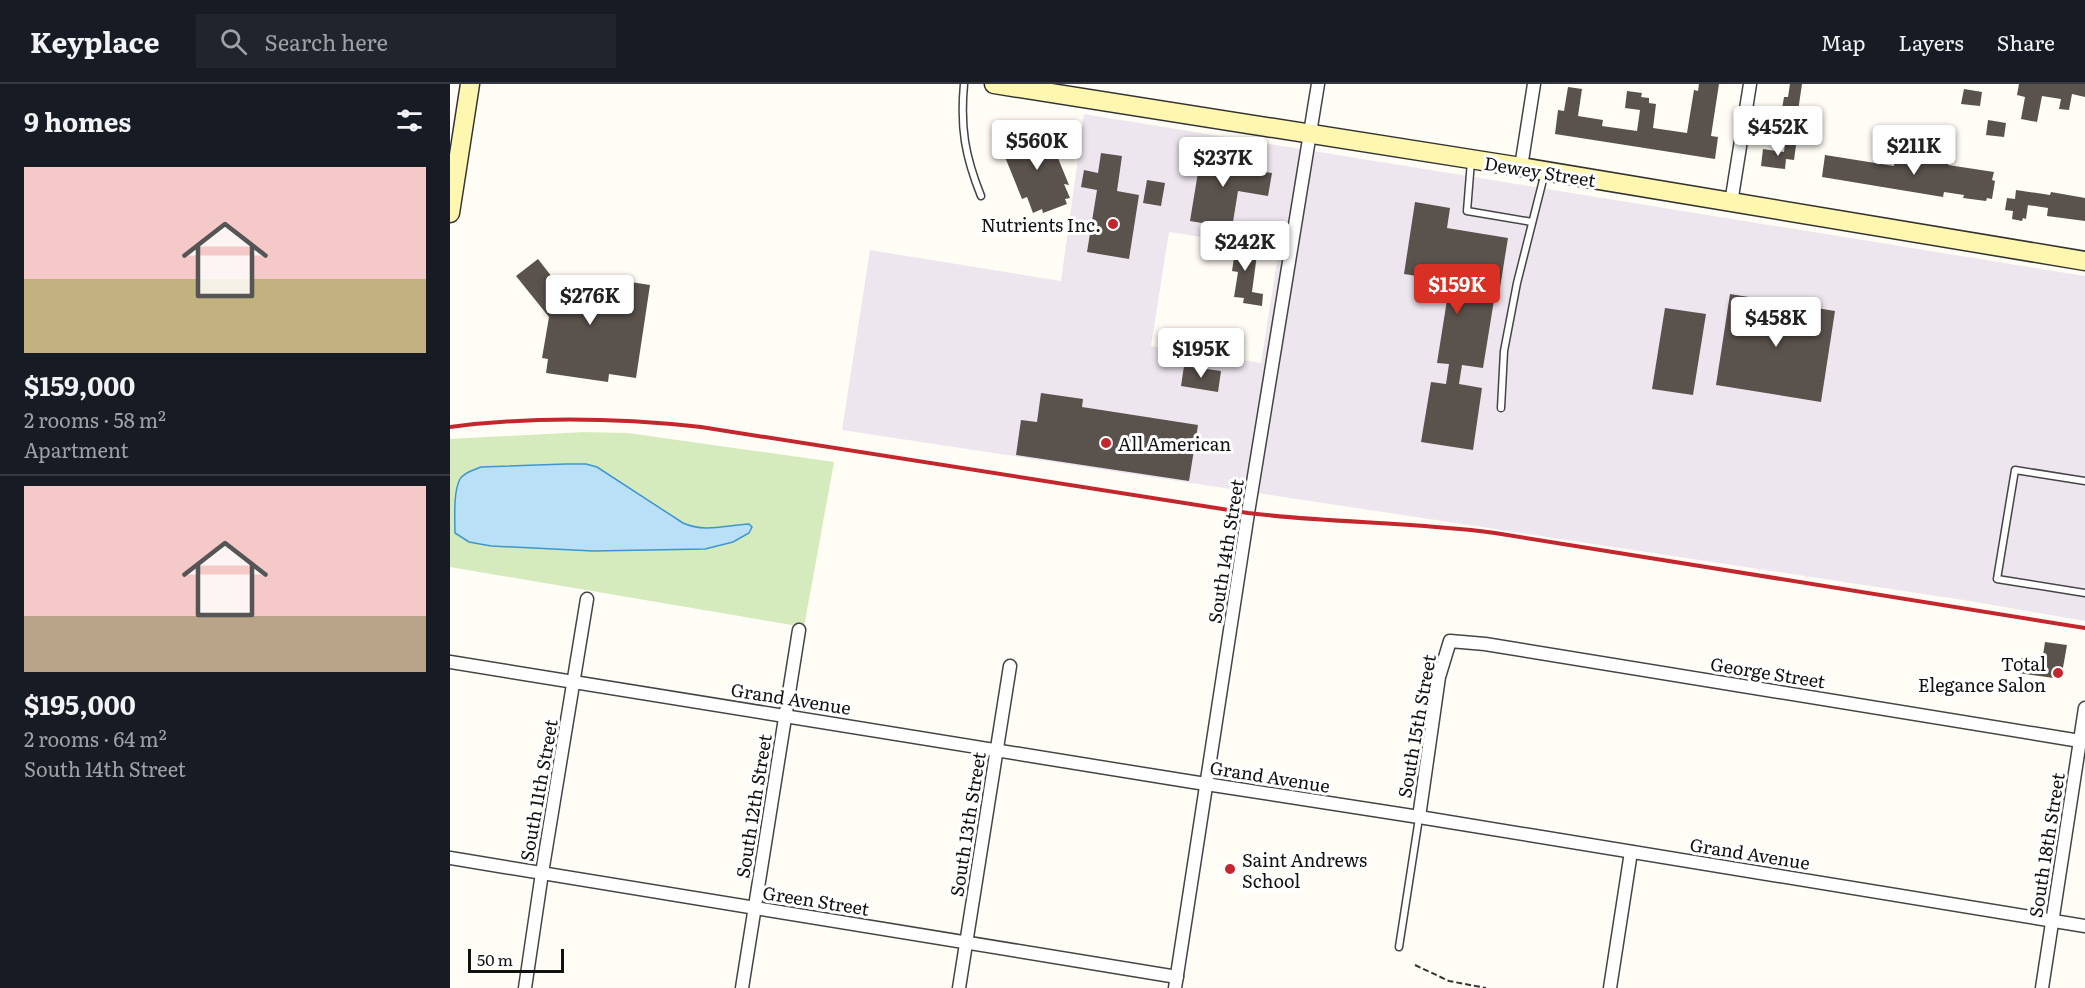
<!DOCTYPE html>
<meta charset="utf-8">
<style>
:root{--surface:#171b24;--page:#20242c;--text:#f1f3f6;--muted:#9ea1a6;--line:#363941;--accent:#d93025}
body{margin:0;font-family:Literata,serif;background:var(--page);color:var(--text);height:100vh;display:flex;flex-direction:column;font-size:22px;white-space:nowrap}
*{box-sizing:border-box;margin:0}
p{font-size:20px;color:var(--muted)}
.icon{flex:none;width:33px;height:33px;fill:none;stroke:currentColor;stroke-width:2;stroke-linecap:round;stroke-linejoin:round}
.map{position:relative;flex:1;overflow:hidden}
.drawer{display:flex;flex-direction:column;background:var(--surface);width:450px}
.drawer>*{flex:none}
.scale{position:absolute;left:18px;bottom:15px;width:96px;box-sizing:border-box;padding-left:6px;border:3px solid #111;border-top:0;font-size:16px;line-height:21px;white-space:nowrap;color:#111;-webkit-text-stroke:4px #fff;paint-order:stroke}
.price{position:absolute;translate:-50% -51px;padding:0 14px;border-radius:6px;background:#fff;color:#222;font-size:20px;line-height:39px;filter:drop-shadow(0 2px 3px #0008)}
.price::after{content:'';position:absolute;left:50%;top:36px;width:18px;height:14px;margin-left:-9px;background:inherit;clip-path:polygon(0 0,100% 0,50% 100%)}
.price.on{background:var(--accent);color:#fff}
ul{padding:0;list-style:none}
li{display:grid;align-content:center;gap:12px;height:318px;padding:0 24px}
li+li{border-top:2px solid var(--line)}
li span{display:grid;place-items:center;height:186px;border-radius:0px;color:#555}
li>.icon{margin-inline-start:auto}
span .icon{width:108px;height:108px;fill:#fffc;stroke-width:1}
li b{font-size:26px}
h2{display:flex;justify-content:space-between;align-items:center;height:72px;padding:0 24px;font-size:26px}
header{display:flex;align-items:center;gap:36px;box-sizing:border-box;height:84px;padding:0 30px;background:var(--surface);border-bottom:2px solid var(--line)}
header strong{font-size:28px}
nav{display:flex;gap:33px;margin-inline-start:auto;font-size:21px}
.search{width:420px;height:54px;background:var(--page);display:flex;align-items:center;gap:15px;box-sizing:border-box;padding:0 21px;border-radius:0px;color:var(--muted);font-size:22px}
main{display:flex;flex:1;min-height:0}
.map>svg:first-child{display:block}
.industrial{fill:#eee6ef;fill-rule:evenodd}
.green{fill:#d5ebbd}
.water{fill:#b9e0f7;stroke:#3f96cf;stroke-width:1.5}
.building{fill:#5a524d}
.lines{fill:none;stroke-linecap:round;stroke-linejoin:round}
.lane-casing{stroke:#444;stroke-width:9}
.street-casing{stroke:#444;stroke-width:15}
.secondary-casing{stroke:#333;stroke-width:21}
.path{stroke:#333;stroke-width:2;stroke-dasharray:6 3;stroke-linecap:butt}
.lane{stroke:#fff;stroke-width:6}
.street{stroke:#fff;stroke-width:12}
.secondary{stroke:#fff6b0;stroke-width:18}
.rail{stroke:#c4262e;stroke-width:4}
.poi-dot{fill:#c4262e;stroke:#fff;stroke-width:2}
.labels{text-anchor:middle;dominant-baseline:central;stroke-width:6;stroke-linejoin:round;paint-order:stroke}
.street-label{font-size:18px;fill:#111;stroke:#fff}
.poi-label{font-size:18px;fill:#111;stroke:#fff;text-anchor:end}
</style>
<header>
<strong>Keyplace</strong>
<div class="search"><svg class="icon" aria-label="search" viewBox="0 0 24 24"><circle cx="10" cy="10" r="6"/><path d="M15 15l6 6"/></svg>Search here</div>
<nav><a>Map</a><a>Layers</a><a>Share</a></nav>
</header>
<main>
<section class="drawer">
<h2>9 homes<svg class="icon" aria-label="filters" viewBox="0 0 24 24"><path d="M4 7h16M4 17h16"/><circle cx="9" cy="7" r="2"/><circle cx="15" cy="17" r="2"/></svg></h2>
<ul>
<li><span style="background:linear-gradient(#f6c9c9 60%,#c2b280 0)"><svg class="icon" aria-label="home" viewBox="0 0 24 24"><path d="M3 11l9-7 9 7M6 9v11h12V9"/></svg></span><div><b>$159,000</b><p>2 rooms · 58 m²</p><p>Apartment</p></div></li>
<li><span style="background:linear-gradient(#f6c9c9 70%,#b9a48a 0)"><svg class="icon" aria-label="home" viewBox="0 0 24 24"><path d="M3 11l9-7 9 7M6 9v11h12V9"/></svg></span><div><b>$195,000</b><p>2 rooms · 64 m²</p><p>South 14th Street</p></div></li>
</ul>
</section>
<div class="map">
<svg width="1635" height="904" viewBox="0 0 1635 904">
<rect width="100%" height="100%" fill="#fffdf5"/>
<path class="industrial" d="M634,30L1635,192V537L1520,517L392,346L420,166L611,197ZM719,148L829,165L811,279L701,262Z"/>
<path class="green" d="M134,348L178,349L384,378L354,543L0,483V355Z"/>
<path class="water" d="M116,380H136L147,383L233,439C255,449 276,441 299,440L302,443L299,449L283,458L255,465L143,467L41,462L19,458L5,449C5,435 3,408 10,395C14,388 24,386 31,383Z"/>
<g class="building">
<path d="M1249,0H1269L1261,52L1268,53L1265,75L1105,50L1108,26L1114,27L1118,3L1132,5L1128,32L1153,36L1152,42L1187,47L1190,26L1175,24L1177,7L1192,9L1191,13L1199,14V19L1206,20L1203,44L1237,49L1244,6L1248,7Z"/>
<path d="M1340,0H1352L1348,27L1332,25L1334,13H1338Z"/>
<path d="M1569,0H1635V13L1622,10L1619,26L1609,25L1611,15L1592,12L1587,38L1571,35L1575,13L1567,11Z"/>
<path d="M1514,5L1532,8L1530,22L1511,20Z"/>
<path d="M1538,36L1556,39L1554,53L1536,51Z"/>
<path d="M584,44L586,49L593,47L599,64L603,62L619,101L614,100L620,114L615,115L617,120L593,129L592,125L583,129L577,113L572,115L555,73L559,71L553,56Z"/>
<path d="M1335,60L1346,61L1344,76L1336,75L1335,85L1311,82L1313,65L1334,68Z"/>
<path d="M752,64L782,69L780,83L822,89L818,112L788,107L782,144L740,137Z"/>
<path d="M1447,67L1499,75L1498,81L1544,88L1542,96L1545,97L1542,115L1537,114L1536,117L1513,114L1514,111L1494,108L1493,113L1372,93L1375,71L1444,82Z"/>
<path d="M651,69L672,72L667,107L689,111L679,175L637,168L647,106L631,103L634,86L648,89Z"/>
<path d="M697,96L715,99L711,122L693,119Z"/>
<path d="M1566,106L1600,111L1601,108L1635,114V137L1597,132L1598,124L1578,121L1576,135L1573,134L1572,137L1562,135L1563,127L1555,126L1557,114L1565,115Z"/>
<path d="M965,118L1000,124L997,144L1058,154L1049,210H1045L1033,284L1012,281L1009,300L1032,304L1023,366L971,358L981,298L996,300L999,280L987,279L1000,197L954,190Z"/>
<path d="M777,158L808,163L802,208L813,210L812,222L793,219L794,214L784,213L788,188L782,187L784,174L775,172Z"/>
<path d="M88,175L120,216L137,219L141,192L200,201L186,294L159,290L158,298L96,289L98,275L92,274L99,233L66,192Z"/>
<path d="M1280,210L1385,227L1371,318L1266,301Z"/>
<path d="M1215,224L1256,230L1243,311L1202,305Z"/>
<path d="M734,282L771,287L768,308L731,302Z"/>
<path d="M591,309L633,315L632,323L748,341L739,397L566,371L571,336L587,338Z"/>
<path d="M1595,558L1617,561L1611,595L1568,589L1571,574L1592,577Z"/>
</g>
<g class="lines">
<defs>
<g id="lane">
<path d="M514,0C510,44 515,72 531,112"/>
<path d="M1021,77L1017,127L1082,138"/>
<path d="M1051,324L1054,267L1067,199L1095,88"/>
<path d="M1635,397L1565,386L1547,495L1635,509"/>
<path d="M949,863L969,734"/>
</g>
<g id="street">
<path d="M1071,83L1084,0"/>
<path d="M1281,119L1300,0"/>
<path d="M0,578L743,698L969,733L1635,842"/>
<path d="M969,733L989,593L1000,557L1035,560L1630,657"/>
<path d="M0,774L727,893"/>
<path d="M75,904L92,789L137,515"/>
<path d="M292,904L349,546"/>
<path d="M509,904L560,582"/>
<path d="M725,904L798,429L868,0"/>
<path d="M1160,904L1181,768"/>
<path d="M1592,904L1635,624"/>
</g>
<g id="secondary">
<path d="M544,0L1071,83L1635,177"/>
<path d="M0,129L20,0"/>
</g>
</defs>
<use href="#lane" class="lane-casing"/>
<use href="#street" class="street-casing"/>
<use href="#secondary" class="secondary-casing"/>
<path class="path" d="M965,881L999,897L1036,904"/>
<use href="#lane" class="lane"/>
<use href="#street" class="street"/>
<use href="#secondary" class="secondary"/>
<path class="rail" d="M0,343C84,332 167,334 251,343L798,429C880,439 963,438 1045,449L1635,544"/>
</g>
<g class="poi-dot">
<circle cx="663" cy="140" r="6"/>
<circle cx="656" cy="359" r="6"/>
<circle cx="1608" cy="589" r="6"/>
<circle cx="780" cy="785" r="6"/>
</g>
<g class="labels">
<g class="street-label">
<text transform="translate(1090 87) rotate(9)">Dewey Street</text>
<text transform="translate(775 467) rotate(-81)">South 14th Street</text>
<text transform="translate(1318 588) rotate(9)">George Street</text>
<text transform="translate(341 614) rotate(9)">Grand Avenue</text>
<text transform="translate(966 642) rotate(-80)">South 15th Street</text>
<text transform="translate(820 692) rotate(9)">Grand Avenue</text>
<text transform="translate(88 706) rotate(-80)">South 11th Street</text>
<text transform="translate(303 722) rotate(-81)">South 12th Street</text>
<text transform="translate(517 740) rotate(-81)">South 13th Street</text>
<text transform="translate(1596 761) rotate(-81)">South 18th Street</text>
<text transform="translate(1300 769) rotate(9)">Grand Avenue</text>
<text transform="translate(366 816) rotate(9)">Green Street</text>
</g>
<g class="poi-label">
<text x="651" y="140">Nutrients Inc.</text>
<text x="668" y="359" text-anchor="start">All American</text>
<text x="1596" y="579">Total<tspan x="1596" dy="21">Elegance Salon</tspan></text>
<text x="792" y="775" text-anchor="start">Saint Andrews<tspan x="792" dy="21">School</tspan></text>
</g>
</g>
</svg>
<div class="scale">50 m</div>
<b class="price" style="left:1328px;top:73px">$452K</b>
<b class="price" style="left:587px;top:87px">$560K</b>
<b class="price" style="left:1464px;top:92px">$211K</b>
<b class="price" style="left:773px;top:104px">$237K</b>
<b class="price" style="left:795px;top:188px">$242K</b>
<b class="price on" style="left:1007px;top:231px">$159K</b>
<b class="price" style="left:140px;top:242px">$276K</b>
<b class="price" style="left:1326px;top:264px">$458K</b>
<b class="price" style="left:751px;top:295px">$195K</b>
</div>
</main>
